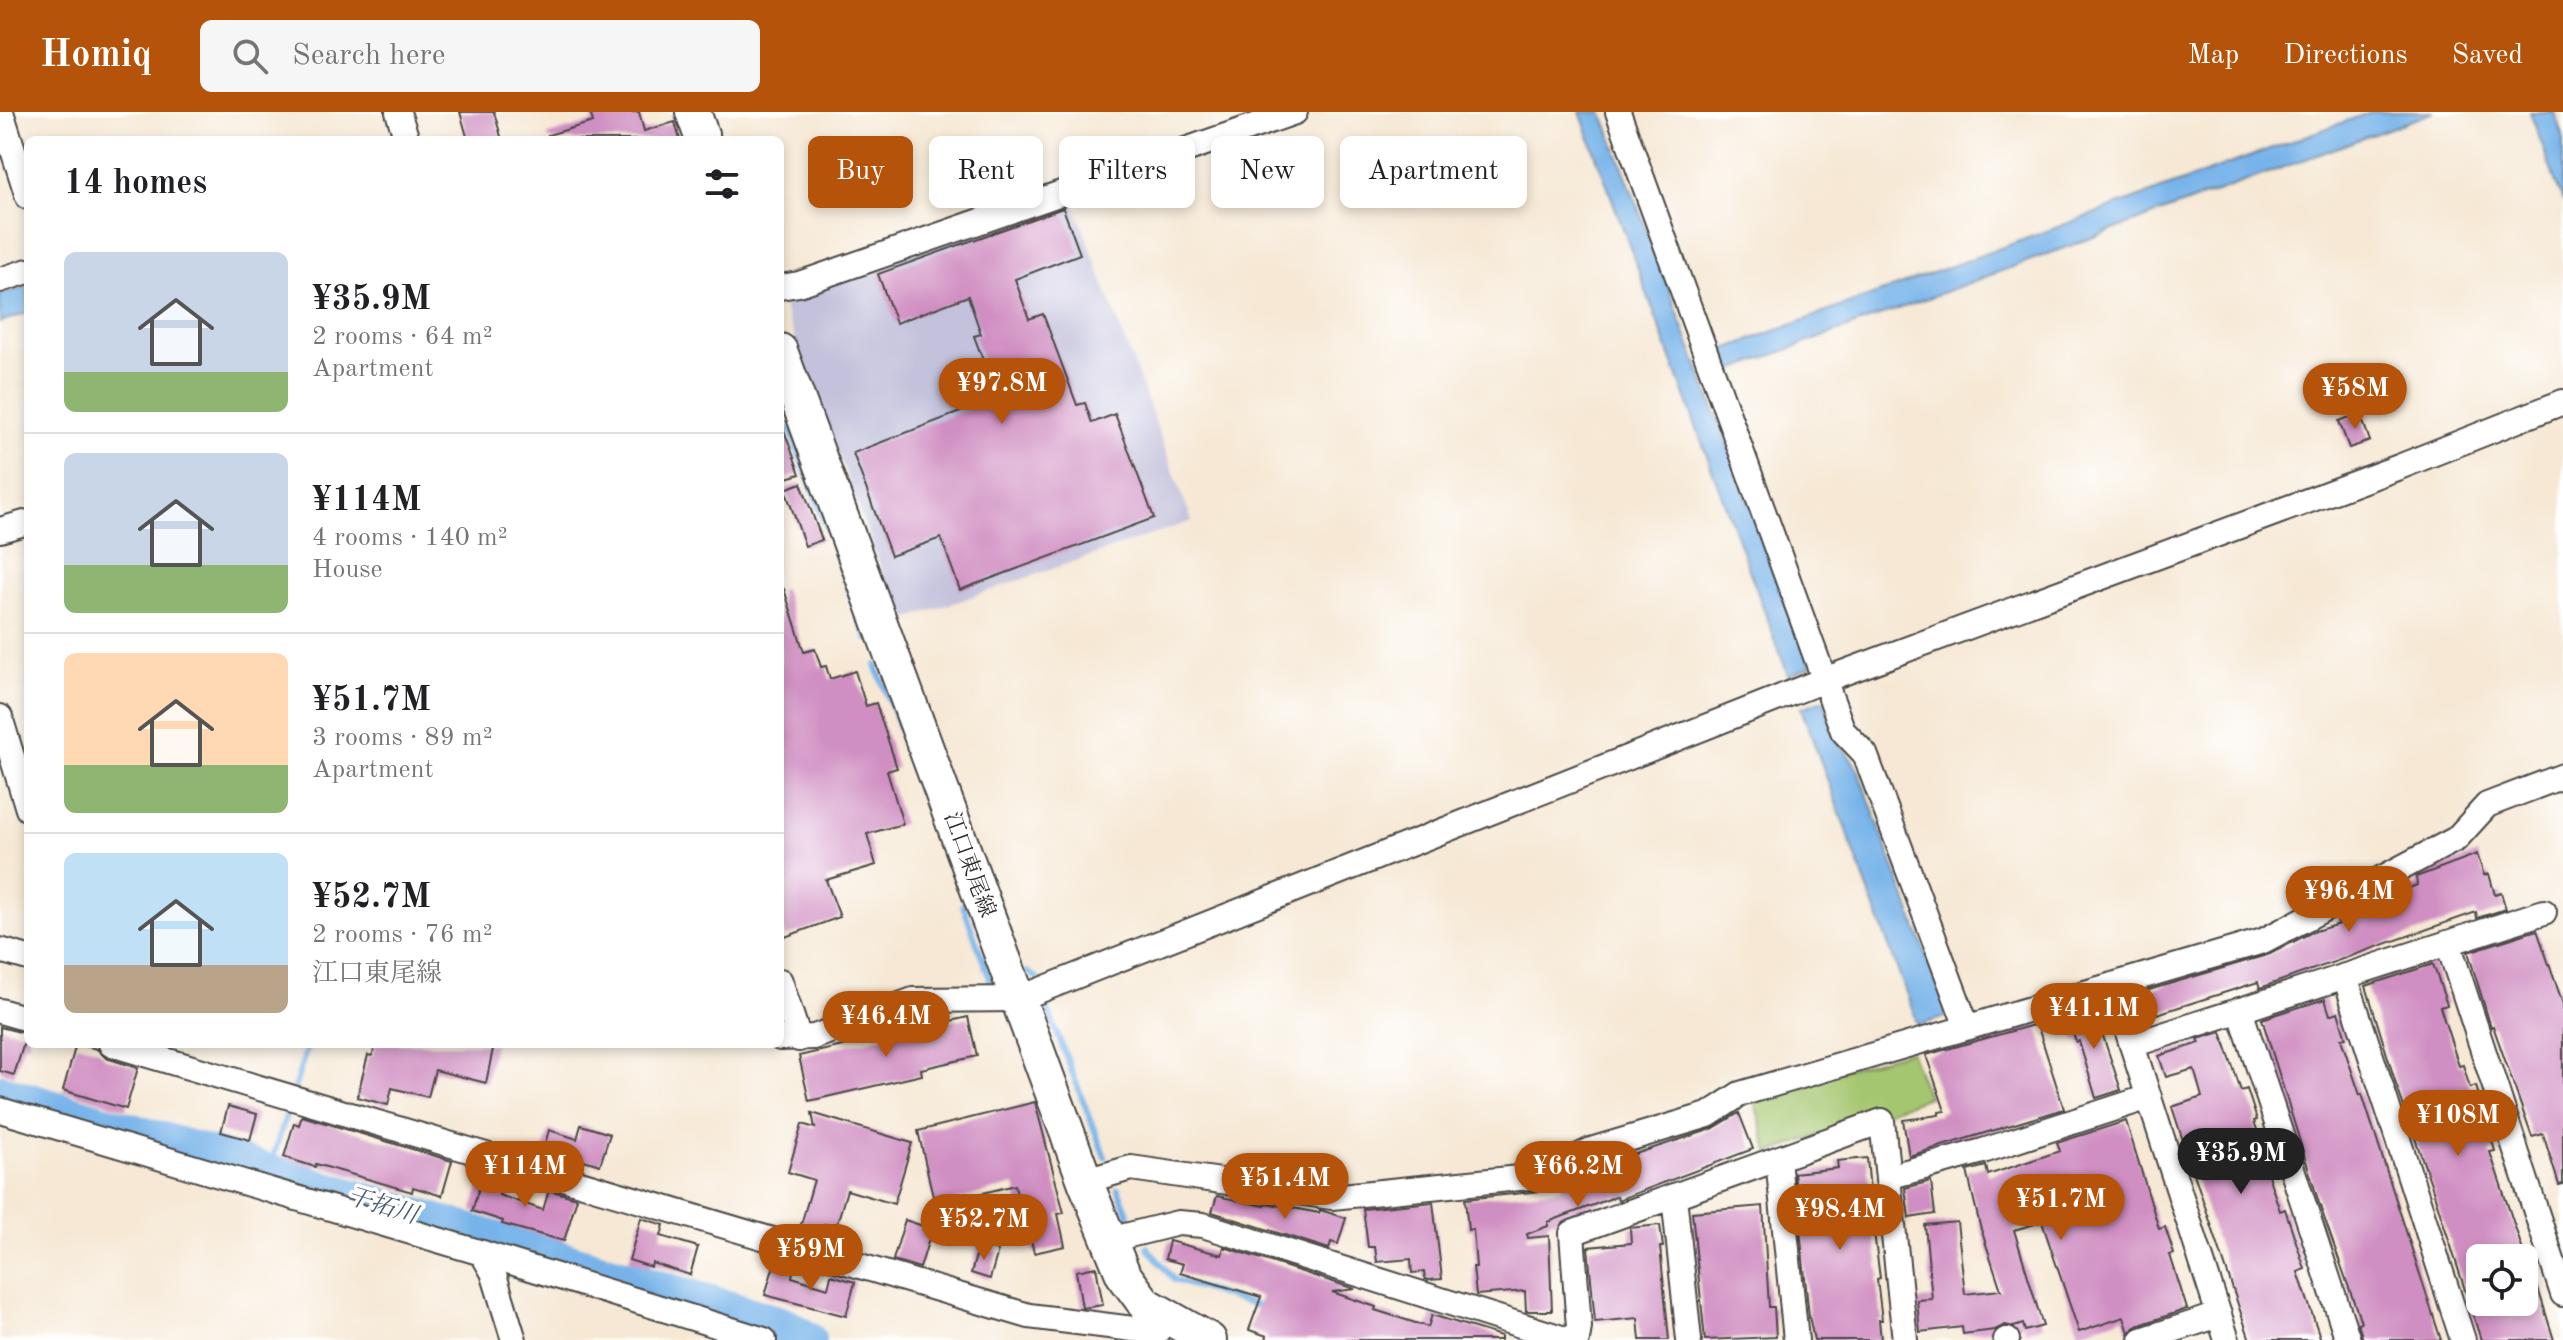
<!DOCTYPE html>
<meta charset="utf-8">
<style>
:root{--surface:#fff;--page:#f6f6f6;--text:#202124;--muted:#757577;--line:#e0e0e0;--accent:#b45309}
body{margin:0;font-family:"Old Standard TT","Noto Serif JP",serif;background:var(--page);color:var(--text);height:100vh;display:flex;flex-direction:column;font-size:30px;white-space:nowrap}
*{box-sizing:border-box;margin:0}
p{font-size:26px;color:var(--muted)}
.icon{flex:none;width:44px;height:44px;fill:none;stroke:currentColor;stroke-width:2;stroke-linecap:round;stroke-linejoin:round}
.map{position:relative;flex:1;overflow:hidden}
.sheet{position:absolute;left:24px;top:24px;width:760px;height:912px;display:flex;flex-direction:column;background:var(--surface);border-radius:12px;box-shadow:0 4px 12px #0003}
.sheet>*{flex:none}
.hud{position:absolute;left:808px;top:24px;width:760px;height:72px;display:flex;gap:16px}
.buttons{position:absolute;left:2466px;top:1132px;display:grid;gap:16px}
.buttons a{display:grid;place-items:center;width:72px;height:72px;border-radius:12px;background:var(--surface);box-shadow:0 4px 12px #0003;font-size:40px}
.price{position:absolute;translate:-50% -68px;padding:0 18px;border-radius:28px;background:var(--accent);color:#fff;font-size:26px;line-height:52px;filter:drop-shadow(0 2px 4px #0008)}
.price::after{content:'';position:absolute;left:50%;top:48px;width:24px;height:18px;margin-left:-12px;background:inherit;clip-path:polygon(0 0,100% 0,50% 100%)}
.price.active{background:#222;color:#fff}
ul{padding:0;list-style:none}
li{display:flex;align-items:center;gap:24px;height:200px;padding:0 40px}
li+li{border-top:2px solid var(--line)}
li span{display:grid;place-items:center;flex:none;width:224px;height:160px;border-radius:12px;color:#555}
li>.icon{margin-inline-start:auto}
span .icon{width:96px;height:96px;fill:#fffc;stroke-width:1}
li b{font-size:34px}
h2{display:flex;justify-content:space-between;align-items:center;height:96px;padding:0 40px;font-size:34px}
.tag{padding:0 28px;border-radius:12px;background:var(--surface);box-shadow:0 4px 12px #0003;font-size:28px;line-height:72px}
.tag.active{background:var(--accent);color:#fff}
header{display:flex;align-items:center;gap:48px;box-sizing:border-box;height:112px;padding:0 40px;background:var(--accent);color:#fff}
header strong{font-size:38px}
nav{display:flex;gap:44px;margin-inline-start:auto;font-size:28px}
.search{width:560px;height:72px;background:var(--page);display:flex;align-items:center;gap:20px;box-sizing:border-box;padding:0 28px;border-radius:12px;color:var(--muted);font-size:30px}
.map>svg:first-child{display:block}
.industrial{fill:#c3c1db}
.green{fill:#a5c66f;stroke:#68784d;stroke-width:2}
.water{fill:#77b3e9;stroke:#516f8a;stroke-width:2}
.lines{fill:none;stroke-linecap:round;stroke-linejoin:round}
.stream{stroke:#77b3e9;stroke-width:6}
.river{stroke:#77b3e9;stroke-width:38}
.building{fill:#d08fc2;fill-rule:evenodd}
.minor-casing{stroke:#494744;stroke-width:28}
.secondary-casing{stroke:#494744;stroke-width:38}
.minor{stroke:#fff;stroke-width:24}
.secondary{stroke:#fff;stroke-width:34}
.labels{text-anchor:middle;dominant-baseline:central;stroke-width:7;stroke-linejoin:round;paint-order:stroke}
.street-label{font-size:22px;fill:#2b2b2b;stroke:#fff}
.water-label{font-size:24px;font-style:italic;fill:#465b6e;stroke:#fff}
</style>
<header>
<strong>Homiq</strong>
<div class="search"><svg class="icon" aria-label="search" viewBox="0 0 24 24"><circle cx="10" cy="10" r="6"/><path d="M15 15l6 6"/></svg>Search here</div>
<nav><a>Map</a><a>Directions</a><a>Saved</a></nav>
</header>
<div class="map">
<svg width="2563" height="1228" viewBox="0 0 2563 1228">
<rect width="100%" height="100%" fill="#fff"/>
<filter id="ink" filterUnits="userSpaceOnUse"><feTurbulence type="fractalNoise" baseFrequency=".0125" numOctaves="2"/><feDisplacementMap in="SourceGraphic" scale="16" xChannelSelector="R" yChannelSelector="G"/><feConvolveMatrix kernelMatrix="1 2 1 2 8 2 1 2 1" color-interpolation-filters="sRGB"/></filter>
<filter id="wash" filterUnits="userSpaceOnUse"><feTurbulence type="fractalNoise" baseFrequency=".006" numOctaves="4" result="noise"/><feDisplacementMap in="SourceGraphic" scale="32" xChannelSelector="R" yChannelSelector="G"/><feGaussianBlur stdDeviation="1.8" result="paint"/><feColorMatrix in="noise" values="0 0 0 0 0 0 0 0 0 0 0 0 0 0 0 0 0 1.4 0 .05"/><feComposite in="paint" operator="in"/></filter>
<g filter="url(#wash)">
<rect width="100%" height="100%" fill="#f6e8d4"/>
<path class="industrial" d="M1072,86L1192,409L901,509L780,186Z"/>
<path class="green" d="M1910,939L1928,985L1769,1041L1753,984Z"/>
<g class="water">
<path d="M1580,0H1602L1811,554L1788,563Z"/>
<path d="M2371,0H2434L1727,260L1720,239Z"/>
<path d="M2530,0H2554L2563,26V90Z"/>
<path d="M28,174V203L27,201L0,210V183Z"/>
<path d="M1823,588L1840,632L1857,655L1949,904L1918,913L1801,596Z"/>
</g>
<g class="lines">
<g class="stream">
<path d="M790,317L867,527"/>
<path d="M876,553L946,745"/>
<path d="M963,793L991,870"/>
<path d="M1027,860L1037,866"/>
<path d="M1046,893L1105,1045"/>
<path d="M295,974L308,932"/>
<path d="M268,1061L288,997"/>
<path d="M1118,1077L1129,1103"/>
<path d="M1147,1135L1174,1168L1263,1196"/>
</g>
<path class="river" d="M0,981L784,1214L807,1228"/>
</g>
<g id="blocks">
<g class="building">
<path d="M460,0H494L502,28H468Z"/>
<path d="M590,0H639L644,19L675,10L680,28H549L548,23L593,10Z"/>
<path d="M1063,96L1080,142L1015,167L1029,207L1043,202L1077,293L1085,291L1092,311L1115,302L1154,406L960,478L941,426L891,444L853,341L997,286L974,224L981,222L968,184L896,211L878,162Z"/>
<path d="M2360,301L2370,329L2349,336L2339,309Z"/>
<path d="M780,313H782L800,362L784,367L780,356Z"/>
<path d="M801,371L822,428L805,434L785,377Z"/>
<path d="M784,477L804,540L815,537L821,555L826,554L830,567L855,559L866,594L876,591L897,656L887,659L903,712L867,722L876,753L826,768L840,805L785,825L780,812V478Z"/>
<path d="M2477,742L2484,763L2489,762L2495,783L2501,781L2506,797L2477,806L2476,800L2260,876L2258,870L2157,902L2155,898L2145,901L2139,881L2270,842L2312,820L2339,812L2337,807L2354,798L2417,773L2416,765Z"/>
<path d="M2537,818L2563,892V1072L2559,1073L2543,1022L2532,1025L2493,914L2491,915L2468,840Z"/>
<path d="M2433,852L2447,893L2440,895L2459,954L2463,953L2470,976L2476,974L2495,1039L2490,1040L2525,1145L2528,1144L2554,1228H2481L2431,1072L2396,972L2366,874ZM2477,1146H2524V1190H2480V1156Z"/>
<path d="M2325,887L2330,903L2338,900L2346,926L2341,927L2360,983L2362,982L2441,1228H2363L2358,1211L2361,1210L2319,1091L2262,907Z"/>
<path d="M2093,894L2121,978L2096,986L2079,929L2076,930L2066,902Z"/>
<path d="M968,905L977,944L921,957L922,963L809,989L799,944Z"/>
<path d="M2037,912L2064,997L1909,1044L1903,1008L1939,1003V1000L1945,999L1926,943Z"/>
<path d="M0,915L28,922V932L24,931L14,963L0,959Z"/>
<path d="M2221,920L2241,979L2247,977L2257,1008L2254,1009L2271,1059L2267,1060L2280,1099L2285,1097L2305,1157L2298,1160L2321,1228H2250L2187,1041L2172,995L2202,985L2194,957L2166,965L2159,944L2200,931L2198,927Z"/>
<path d="M76,932L97,937L106,946L138,956L126,997L63,978Z"/>
<path d="M376,932H494L486,971L435,958L428,985L392,976L388,993L357,985L368,943L372,944Z"/>
<path d="M1035,990L1064,1101L1058,1102L1065,1134L1034,1141L1029,1119L1024,1120L1015,1073L935,1093L918,1019Z"/>
<path d="M228,994L257,1002L250,1028L221,1020Z"/>
<path d="M812,1001L912,1031L894,1092L847,1078L836,1115L825,1112L822,1123L800,1116L814,1068L788,1060L802,1012L815,1016Z"/>
<path d="M1739,1001L1753,1037L1618,1088L1617,1084L1548,1110V1114L1527,1122L1528,1126L1549,1124L1552,1199H1526L1525,1179L1476,1183L1473,1155H1476L1473,1117L1468,1118L1465,1087L1562,1077L1560,1070L1583,1059L1712,1017Z"/>
<path d="M302,1004L452,1049L442,1084L413,1075L412,1080L316,1052L315,1055L284,1045L294,1011L299,1013Z"/>
<path d="M2126,1009L2159,1117L2165,1115L2174,1142L2170,1143L2187,1197L2137,1214L2129,1221L2124,1205L2079,1220L2042,1110L2014,1118L2043,1214L2025,1219L2023,1212L2014,1215L2005,1213L1995,1218L1963,1222L1962,1215L1920,1220L1917,1188L1932,1187L1925,1113L1957,1110L1965,1182L2001,1178L1980,1114L1967,1059L1986,1054L1988,1063L2060,1039L2057,1031Z"/>
<path d="M581,1013L610,1022L600,1053L544,1036L549,1018L577,1027Z"/>
<path d="M1867,1046L1871,1092H1873L1877,1121H1874L1880,1166L1877,1167L1882,1208H1879L1881,1228H1814L1809,1204L1794,1061L1838,1056L1837,1049Z"/>
<path d="M484,1059L505,1065L499,1083L543,1098L549,1078L577,1086L564,1129L502,1112L503,1109L472,1099Z"/>
<path d="M1931,1069L1935,1102L1909,1106L1905,1076Z"/>
<path d="M1217,1084L1265,1094L1266,1091L1319,1101L1320,1098L1346,1106L1338,1132L1331,1130L1329,1137L1212,1100Z"/>
<path d="M1433,1090L1442,1167L1428,1168L1425,1167L1424,1160L1412,1161L1411,1147L1377,1150L1375,1135H1368L1363,1097Z"/>
<path d="M1763,1094L1769,1195H1774L1776,1225L1705,1228L1692,1100Z"/>
<path d="M641,1106L664,1113L661,1124L698,1135L690,1163L652,1151L651,1155L629,1148Z"/>
<path d="M905,1108L932,1117L920,1156L893,1148Z"/>
<path d="M1660,1113L1663,1135H1660L1669,1228H1640L1638,1206L1595,1210L1588,1135L1631,1131L1630,1116Z"/>
<path d="M1169,1129L1222,1143L1224,1135L1355,1177L1332,1180L1376,1195L1375,1198L1428,1215L1432,1203L1501,1224V1228H1266L1267,1224L1249,1218L1261,1185L1180,1161L1183,1152L1165,1147Z"/>
<path d="M979,1133L998,1139L990,1167L971,1161Z"/>
<path d="M774,1153L793,1159L792,1165L828,1176L831,1163L855,1170L846,1204L765,1183Z"/>
<path d="M1096,1155L1103,1193L1082,1196L1076,1159Z"/>
</g>
</g>
</g>
<g filter="url(#ink)">
<use href="#blocks" fill-opacity="0" stroke="#494744" stroke-width="2"/>
<g class="lines">
<defs>
<g id="minor">
<path d="M1,0L28,85"/>
<path d="M398,0L407,28"/>
<path d="M1618,0L1843,619L1865,642L1967,915"/>
<path d="M0,168L28,159"/>
<path d="M780,175L799,172L1295,0"/>
<path d="M0,418L28,410"/>
<path d="M0,605L28,697"/>
<path d="M2448,831L2563,1182"/>
<path d="M0,838L28,846"/>
<path d="M2345,864L2463,1228"/>
<path d="M780,869L799,927"/>
<path d="M2113,874L2227,1228"/>
<path d="M2240,898L2348,1228"/>
<path d="M0,899L28,907"/>
<path d="M780,926L814,925L913,888L1018,887L1824,568L2399,355L2563,290"/>
<path d="M111,932L1029,1204L1157,1220"/>
<path d="M2132,933L2544,800"/>
<path d="M0,998L482,1141L493,1160L514,1228"/>
<path d="M1778,1047L1796,1228"/>
<path d="M1888,1065L1983,1039L2149,985"/>
<path d="M1085,1069L1131,1056L1332,1085L1539,1064L1591,1038L1708,1003L1740,982L2263,829L2456,727L2487,693L2563,664"/>
<path d="M1674,1084L1689,1228"/>
<path d="M1109,1128L1178,1111L1203,1113L1568,1228"/>
<path d="M482,1141L764,1228"/>
<path d="M1577,1228L1579,1215L1572,1121L1882,1009L1905,1228"/>
<path d="M2006,1228H2007"/>
<path d="M2142,1228L2219,1203"/>
</g>
<g id="secondary">
<path d="M693,0L703,28"/>
<path d="M780,239L1085,1069L1123,1162L1145,1192L1209,1228"/>
</g>
</defs>
<use href="#minor" class="minor-casing"/>
<use href="#secondary" class="secondary-casing"/>
<use href="#minor" class="minor"/>
<use href="#secondary" class="secondary"/>
</g>
</g>
<g class="labels">
<g class="street-label">
<text transform="translate(969 753) rotate(70)">江口東尾線</text>
</g>
<g class="water-label">
<text transform="translate(382 1095) rotate(17)">干拓川</text>
</g>
</g>
</svg>
<div class="buttons">
<a><svg class="icon" aria-label="locate" viewBox="0 0 24 24"><circle cx="12" cy="12" r="6"/><path d="M12 2v4M12 18v4M2 12h4M18 12h4"/></svg></a>
</div>
<b class="price" style="left:1002px;top:314px">¥97.8M</b>
<b class="price" style="left:2355px;top:319px">¥58M</b>
<b class="price" style="left:2349px;top:822px">¥96.4M</b>
<b class="price" style="left:2094px;top:939px">¥41.1M</b>
<b class="price" style="left:886px;top:947px">¥46.4M</b>
<b class="price" style="left:2458px;top:1046px">¥108M</b>
<b class="price active" style="left:2241px;top:1084px">¥35.9M</b>
<b class="price" style="left:525px;top:1097px">¥114M</b>
<b class="price" style="left:1578px;top:1097px">¥66.2M</b>
<b class="price" style="left:1285px;top:1109px">¥51.4M</b>
<b class="price" style="left:2061px;top:1130px">¥51.7M</b>
<b class="price" style="left:1840px;top:1140px">¥98.4M</b>
<b class="price" style="left:984px;top:1150px">¥52.7M</b>
<b class="price" style="left:811px;top:1180px">¥59M</b>
<div class="hud">
<a class="tag active">Buy</a>
<a class="tag">Rent</a>
<a class="tag">Filters</a>
<a class="tag">New</a>
<a class="tag">Apartment</a>
</div>
<section class="sheet">
<h2>14 homes<svg class="icon" aria-label="filters" viewBox="0 0 24 24"><path d="M4 7h16M4 17h16"/><circle cx="9" cy="7" r="2"/><circle cx="15" cy="17" r="2"/></svg></h2>
<ul>
<li><span style="background:linear-gradient(#c9d6e8 75%,#8fb573 0)"><svg class="icon" aria-label="home" viewBox="0 0 24 24"><path d="M3 11l9-7 9 7M6 9v11h12V9"/></svg></span><div><b>¥35.9M</b><p>2 rooms · 64 m²</p><p>Apartment</p></div></li>
<li><span style="background:linear-gradient(#c9d6e8 70%,#8fb573 0)"><svg class="icon" aria-label="home" viewBox="0 0 24 24"><path d="M3 11l9-7 9 7M6 9v11h12V9"/></svg></span><div><b>¥114M</b><p>4 rooms · 140 m²</p><p>House</p></div></li>
<li><span style="background:linear-gradient(#ffd9b3 70%,#8fb573 0)"><svg class="icon" aria-label="home" viewBox="0 0 24 24"><path d="M3 11l9-7 9 7M6 9v11h12V9"/></svg></span><div><b>¥51.7M</b><p>3 rooms · 89 m²</p><p>Apartment</p></div></li>
<li><span style="background:linear-gradient(#bfe0f5 70%,#b9a48a 0)"><svg class="icon" aria-label="home" viewBox="0 0 24 24"><path d="M3 11l9-7 9 7M6 9v11h12V9"/></svg></span><div><b>¥52.7M</b><p>2 rooms · 76 m²</p><p>江口東尾線</p></div></li>
</ul>
</section>
</div>
